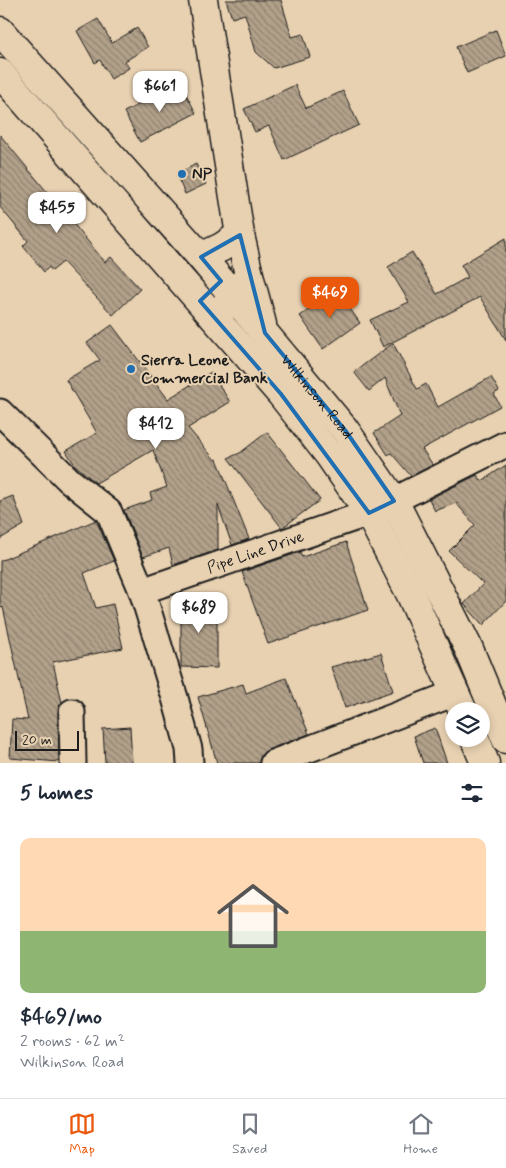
<!DOCTYPE html>
<meta charset="utf-8">
<style>
:root{--surface:#fff;--page:#f2f2f3;--text:#1f2937;--muted:#747a83;--line:#e0e1e3;--accent:#ea580c}
body{margin:0;font-family:Mynerve,sans-serif;background:var(--page);color:var(--text);height:100vh;display:flex;flex-direction:column;font-size:19px;white-space:nowrap}
*{box-sizing:border-box;margin:0}
p{font-size:16px;color:var(--muted)}
.icon{flex:none;width:28px;height:28px;fill:none;stroke:currentColor;stroke-width:2;stroke-linecap:round;stroke-linejoin:round}
.map{position:relative;height:763px;overflow:hidden}
.panel{display:flex;flex-direction:column;background:var(--surface);flex:1}
.panel>*{flex:none}
.fabs{position:absolute;left:445px;top:702px;display:grid;gap:10px}
.fabs a{display:grid;place-items:center;width:45px;height:45px;border-radius:50%;background:var(--surface);box-shadow:0 2px 8px #0003;font-size:25px}
.scale{position:absolute;left:15px;bottom:12px;width:64px;box-sizing:border-box;padding-left:5px;border:2px solid #1c1c1c;border-top:0;font-size:14px;line-height:18px;white-space:nowrap;color:#1c1c1c;-webkit-text-stroke:4px #e8d1b1;paint-order:stroke}
.price{position:absolute;translate:-50% -42px;padding:0 11px;border-radius:10px;background:#fff;color:#222;font-size:16px;line-height:32px;filter:drop-shadow(0 1px 2px #0008)}
.price::after{content:'';position:absolute;left:50%;top:30px;width:15px;height:11px;margin-left:-8px;background:inherit;clip-path:polygon(0 0,100% 0,50% 100%)}
.price.on{background:var(--accent);color:#fff}
ul{padding:0;list-style:none}
li{display:grid;align-content:center;gap:10px;height:265px;padding:0 20px}
li+li{border-top:1px solid var(--line)}
li span{display:grid;place-items:center;height:155px;border-radius:10px;color:#555}
li>.icon{margin-inline-start:auto}
span .icon{width:90px;height:90px;fill:#fffc;stroke-width:1}
li b{font-size:21px}
h2{display:flex;justify-content:space-between;align-items:center;height:60px;padding:0 20px;font-size:21px}
.tab-bar{display:flex;justify-content:space-around;align-items:center;height:70px;border-top:1px solid var(--line);background:var(--surface);font-size:14px;color:var(--muted)}
.tab-bar a{display:grid;justify-items:center;gap:2px}
.tab-bar .on{color:var(--accent)}
.map>svg:first-child{display:block}
.building{fill:url(#building-back-hatch);stroke:#1c1c1c}
.lines{fill:none;stroke-linecap:round;stroke-linejoin:round}
.street-casing{stroke:#1c1c1c;stroke-width:29}
.secondary-casing{stroke:#1c1c1c;stroke-width:31}
.primary-casing{stroke:#1c1c1c;stroke-width:31}
.street{stroke:#e8d1b1;stroke-width:25}
.secondary{stroke:#e8d1b1;stroke-width:28}
.primary{stroke:#e8d1b1;stroke-width:28}
.marked{fill:none;stroke:#1f6fb2;stroke-width:4;stroke-linejoin:round}
.poi-dot{fill:#1f6fb2;stroke:#e8d1b1;stroke-width:2}
.labels{text-anchor:middle;dominant-baseline:central;stroke-width:4;stroke-linejoin:round;paint-order:stroke}
.poi-label{font-size:16px;font-weight:bold;fill:#1c1c1c;stroke:#e8d1b1;text-anchor:start}
.street-label{font-size:16px;fill:#1c1c1c;stroke:#e8d1b1}
</style>
<div class="map">
<svg width="506" height="763" viewBox="0 0 506 763">
<defs>
<pattern id="building-back-hatch" width="6" height="6" patternUnits="userSpaceOnUse" patternTransform="scale(1.25)"><rect width="6" height="6" fill="#b2a18a"/><path d="M-1 5l2 2M0 0l6 6M5-1l2 2" fill="none" stroke="#908270"/></pattern>
</defs>
<rect width="100%" height="100%" fill="#e8d1b1"/>
<filter id="ink" filterUnits="userSpaceOnUse"><feTurbulence type="fractalNoise" baseFrequency=".02" numOctaves="2"/><feDisplacementMap in="SourceGraphic" scale="10" xChannelSelector="R" yChannelSelector="G"/><feConvolveMatrix kernelMatrix="1 2 1 2 8 2 1 2 1" color-interpolation-filters="sRGB"/></filter>
<g filter="url(#ink)">
<g class="building">
<path d="M226,0H281L292,37L303,34L310,57L274,68L256,52L245,14L232,18Z"/>
<path d="M98,19L112,43L137,28L148,47L125,61L129,68L111,79L100,60L95,63L77,31Z"/>
<path d="M496,30L506,56L467,73L456,47Z"/>
<path d="M180,83L196,113L140,142L124,112Z"/>
<path d="M295,85L306,108L343,91L359,125L284,160L269,126L255,132L244,109Z"/>
<path d="M0,135L105,262L111,257L140,289L113,315L63,262L52,271L49,267L44,272L23,246L28,241L0,207Z"/>
<path d="M196,164L206,184L185,194L176,174Z"/>
<path d="M506,238V340L480,297L383,347L370,320L409,302L388,267L412,252L437,294L468,277L461,265Z"/>
<path d="M337,290L360,323L323,349L300,316Z"/>
<path d="M112,325L168,399L211,372L230,402L188,428L215,460L217,459L249,539L232,545L218,505V550L173,565L169,548L143,557L124,510L152,500L150,493L167,487L153,450L96,483L75,465L66,451L97,433L66,380L100,360L87,343Z"/>
<path d="M393,343L417,389L426,384L438,407L491,377L499,391L494,394L500,406L422,449L433,465L411,476L391,453L388,455L374,433L400,416L385,378L369,391L354,372Z"/>
<path d="M267,432L320,500L282,528L228,458L240,453Z"/>
<path d="M506,465V601L483,625L464,604L483,584L449,551L475,525L456,503L435,511L429,499L477,475L482,481Z"/>
<path d="M13,496L24,525L0,539V501Z"/>
<path d="M96,520L114,561L84,573L96,608L113,604L123,648L53,662L62,703L58,712L59,762L10,758L12,719L28,720L3,607L0,608V561Z"/>
<path d="M346,542L368,610L268,644L242,572L300,552L302,557Z"/>
<path d="M181,599L217,600V668L181,667Z"/>
<path d="M381,653L393,691L345,708L331,667Z"/>
<path d="M286,678L309,734L267,750L262,754L259,763H217L198,697L243,684L246,693Z"/>
<path d="M130,727L132,763L105,762L103,729Z"/>
<path d="M435,728L447,763H423L414,736Z"/>
</g>
<g class="lines">
<defs>
<g id="street">
<path d="M0,412L69,480L109,512L142,591L175,698L189,749L190,763"/>
<path id="s1" d="M142,591L369,513L506,444"/>
<path d="M72,712L73,763"/>
<path d="M273,763L455,693"/>
</g>
<path id="secondary" d="M203,0L240,235L249,275L234,297L214,317"/>
<g id="primary">
<path id="s2" d="M0,31L201,257L345,430L394,501L469,649L506,739"/>
<path d="M0,73L281,394L329,455L369,513L410,593L463,711"/>
<path d="M201,257L222,247L240,235"/>
<path d="M249,275L262,324"/>
<path d="M475,739L485,763"/>
</g>
</defs>
<use href="#street" class="street-casing"/>
<use href="#secondary" class="secondary-casing"/>
<use href="#primary" class="primary-casing"/>
<use href="#street" class="street"/>
<use href="#secondary" class="secondary"/>
<use href="#primary" class="primary"/>
</g>
</g>
<path class="marked" d="M240,235L265,333L345,430L394,501L369,513L281,394L200,301L221,281L201,257Z"/>
<g class="poi-dot">
<circle cx="182" cy="174" r="5"/>
<circle cx="131" cy="369" r="5"/>
</g>
<g class="labels">
<g class="poi-label">
<text x="192" y="174">NP</text>
<text x="141" y="360">Sierra Leone<tspan x="141" dy="18">Commercial Bank</tspan></text>
</g>
<g class="street-label">
<text stroke="none"><textPath href="#s2" startOffset="484">Wilkinson Road</textPath></text>
<text stroke="none"><textPath href="#s1" startOffset="120">Pipe Line Drive</textPath></text>
</g>
</g>
</svg>
<div class="fabs">
<a><svg class="icon" aria-label="layers" viewBox="0 0 24 24"><path d="M12 4l9 5-9 5-9-5zM3 14l9 5 9-5"/></svg></a>
</div>
<div class="scale">20 m</div>
<b class="price" style="left:160px;top:113px">$661</b>
<b class="price" style="left:57px;top:234px">$455</b>
<b class="price on" style="left:330px;top:319px">$469</b>
<b class="price" style="left:156px;top:450px">$412</b>
<b class="price" style="left:199px;top:634px">$689</b>
</div>
<section class="panel">
<h2>5 homes<svg class="icon" aria-label="filters" viewBox="0 0 24 24"><path d="M4 7h16M4 17h16"/><circle cx="9" cy="7" r="2"/><circle cx="15" cy="17" r="2"/></svg></h2>
<ul>
<li><span style="background:linear-gradient(#ffd9b3 60%,#8fb573 0)"><svg class="icon" aria-label="home" viewBox="0 0 24 24"><path d="M3 11l9-7 9 7M6 9v11h12V9"/></svg></span><div><b>$469/mo</b><p>2 rooms · 62 m²</p><p>Wilkinson Road</p></div></li>
</ul>
</section>
<nav class="tab-bar">
<a class="on"><svg class="icon" aria-label="map" viewBox="0 0 24 24"><path d="M3 6l6-2 6 2 6-2v14l-6 2-6-2-6 2zM9 4v14M15 6v14"/></svg>Map</a>
<a><svg class="icon" aria-label="saved" viewBox="0 0 24 24"><path d="M7 4h10v16l-5-4-5 4z"/></svg>Saved</a>
<a><svg class="icon" aria-label="home" viewBox="0 0 24 24"><path d="M3 11l9-7 9 7M6 9v11h12V9"/></svg>Home</a>
</nav>
